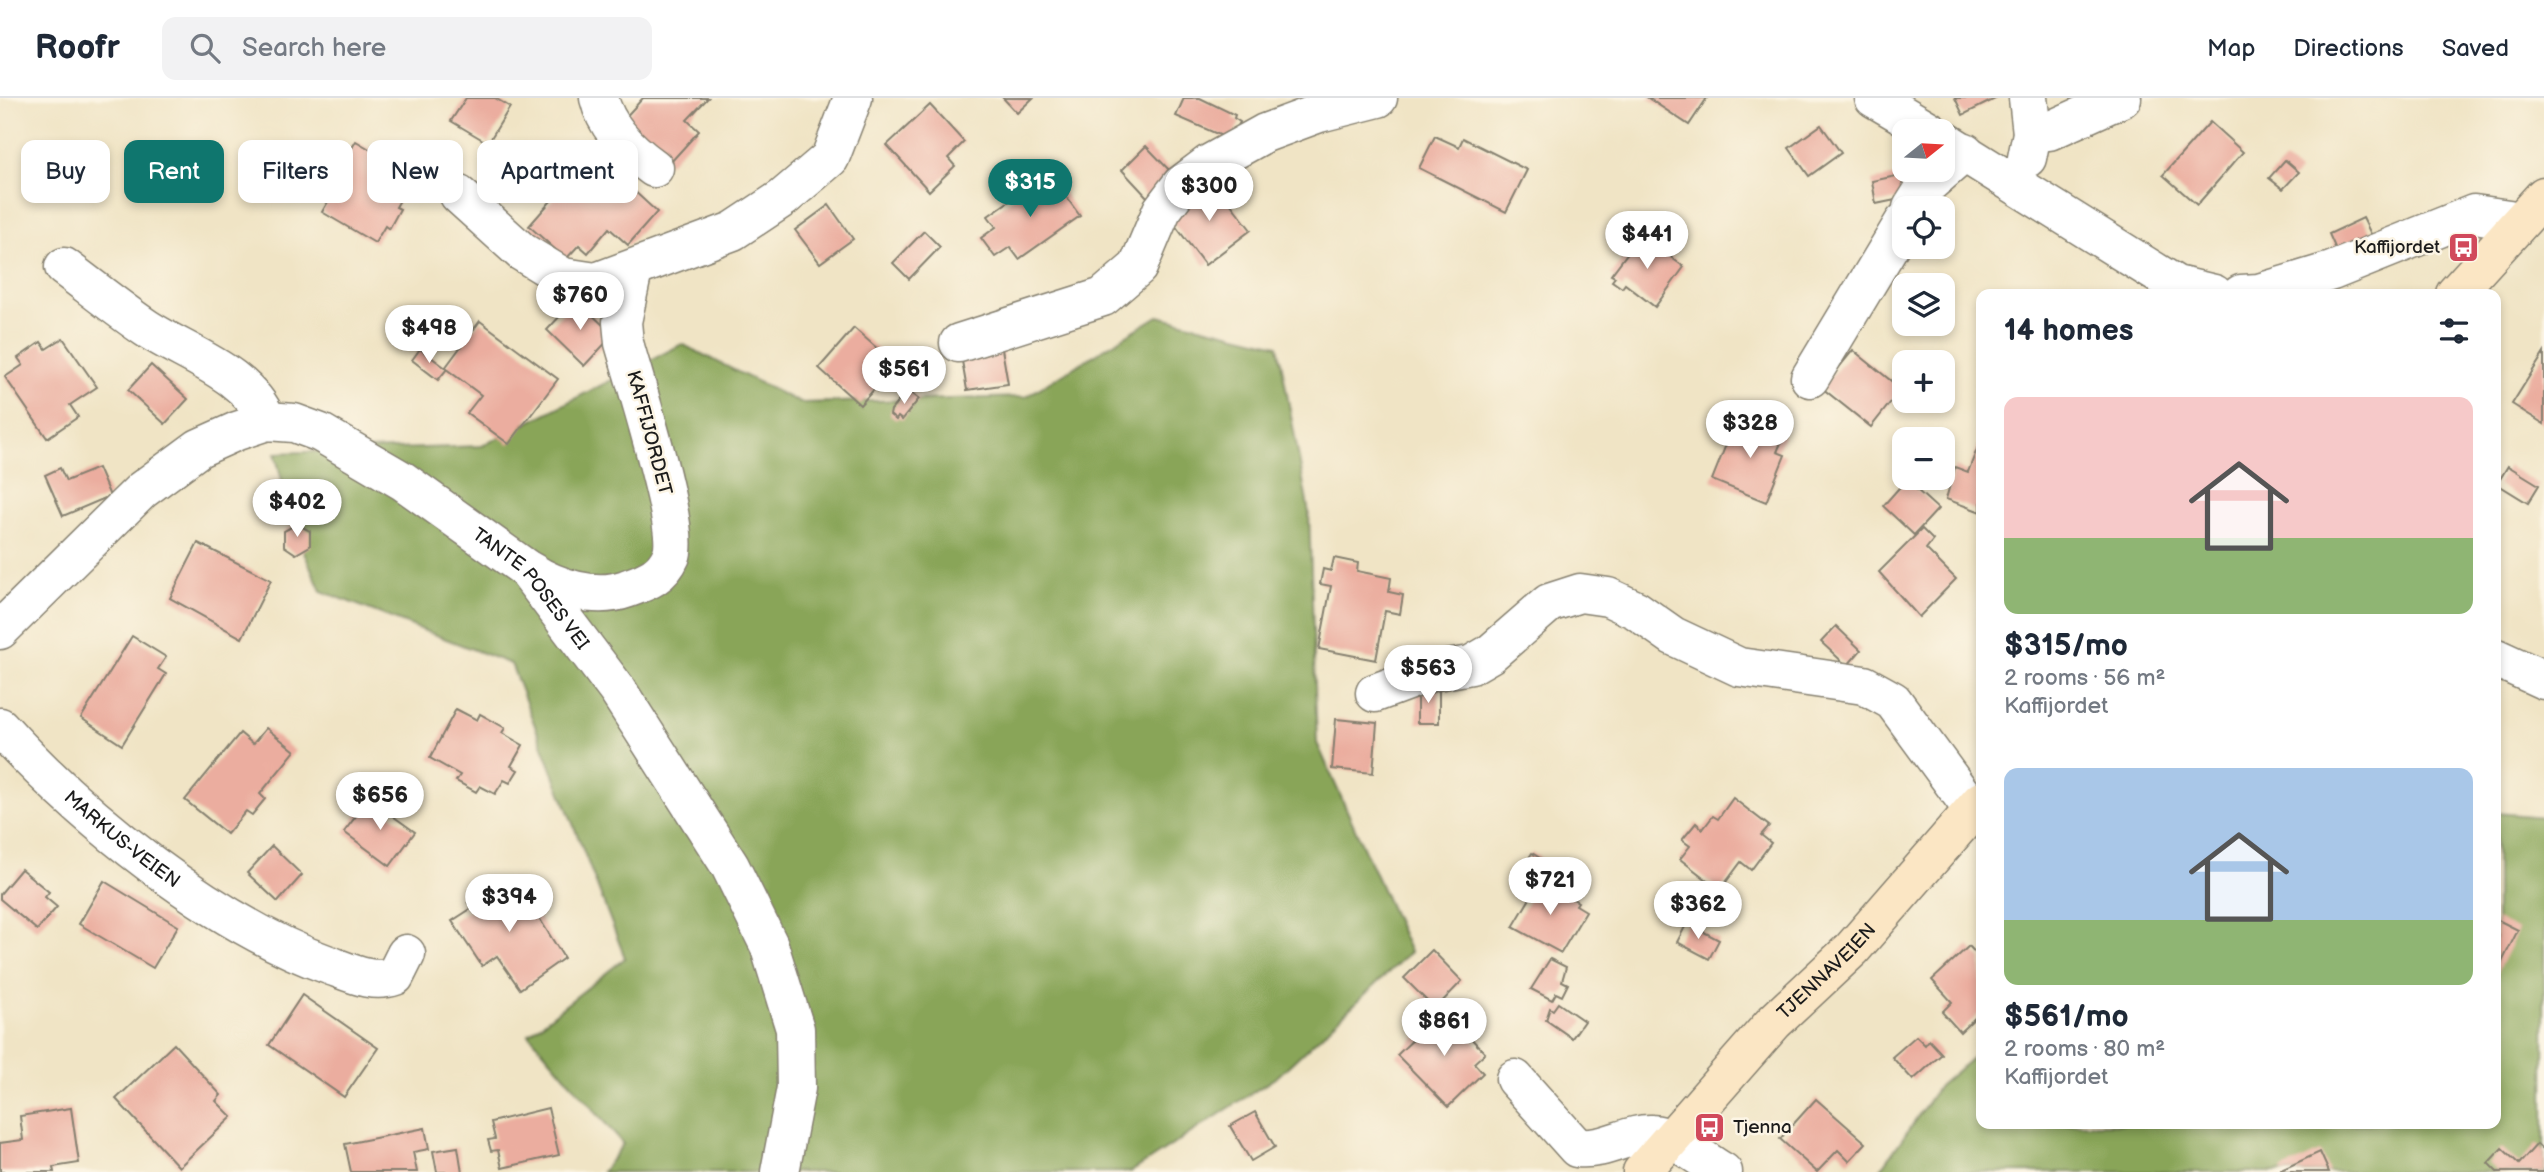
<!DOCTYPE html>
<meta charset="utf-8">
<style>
:root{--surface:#fff;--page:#f2f2f3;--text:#1f2937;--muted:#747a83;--line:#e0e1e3;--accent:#0f766e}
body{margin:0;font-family:"Balsamiq Sans",sans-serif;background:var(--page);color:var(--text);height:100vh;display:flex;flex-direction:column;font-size:26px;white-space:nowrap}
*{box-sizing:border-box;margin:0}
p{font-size:23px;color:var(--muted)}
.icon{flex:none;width:38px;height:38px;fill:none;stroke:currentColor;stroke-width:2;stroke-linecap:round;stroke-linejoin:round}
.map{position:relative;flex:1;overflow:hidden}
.sheet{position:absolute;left:1976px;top:191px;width:525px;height:840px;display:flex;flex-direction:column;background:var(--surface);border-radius:14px;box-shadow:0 4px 10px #0003}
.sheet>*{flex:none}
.guide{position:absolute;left:21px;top:42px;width:665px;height:63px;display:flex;gap:14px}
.needle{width:46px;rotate:72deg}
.tools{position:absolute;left:1892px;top:21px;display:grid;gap:14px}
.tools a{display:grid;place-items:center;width:63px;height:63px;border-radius:14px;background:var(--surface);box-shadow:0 4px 10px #0003;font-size:35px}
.price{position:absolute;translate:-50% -60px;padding:0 16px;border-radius:24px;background:#fff;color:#222;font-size:23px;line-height:46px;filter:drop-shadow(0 2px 4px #0008)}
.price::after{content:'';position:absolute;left:50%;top:42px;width:21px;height:16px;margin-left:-10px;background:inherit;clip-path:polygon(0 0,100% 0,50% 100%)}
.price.active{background:var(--accent);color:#fff}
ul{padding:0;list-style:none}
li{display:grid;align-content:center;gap:14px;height:371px;padding:0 28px}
li span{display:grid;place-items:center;height:217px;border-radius:14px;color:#555}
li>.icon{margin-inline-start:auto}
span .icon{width:126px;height:126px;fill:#fffc;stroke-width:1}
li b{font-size:30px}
h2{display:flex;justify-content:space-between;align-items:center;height:84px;padding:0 28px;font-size:30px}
.chip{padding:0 24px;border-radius:14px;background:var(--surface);box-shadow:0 4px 10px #0003;font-size:24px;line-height:63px}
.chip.active{background:var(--accent);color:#fff}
header{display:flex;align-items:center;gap:42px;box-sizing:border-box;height:98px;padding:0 35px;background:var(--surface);border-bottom:2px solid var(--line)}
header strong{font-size:33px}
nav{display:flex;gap:38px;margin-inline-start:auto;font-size:24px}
.search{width:490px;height:63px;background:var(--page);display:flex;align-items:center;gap:18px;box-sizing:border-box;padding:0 24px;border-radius:14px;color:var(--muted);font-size:26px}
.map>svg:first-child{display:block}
.forest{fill:#89a558;stroke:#52603a;stroke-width:2}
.building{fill:#ebad9f}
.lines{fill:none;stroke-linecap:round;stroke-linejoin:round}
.minor-casing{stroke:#868070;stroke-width:41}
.secondary-casing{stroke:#868070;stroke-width:41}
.minor{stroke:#fff;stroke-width:38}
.secondary{stroke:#fbe6c4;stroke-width:38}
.labels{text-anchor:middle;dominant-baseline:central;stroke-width:5;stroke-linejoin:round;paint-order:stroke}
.poi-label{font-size:19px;fill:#1c1c1c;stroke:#fcf5e5;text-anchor:end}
.street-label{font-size:19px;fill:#1c1c1c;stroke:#fcf5e5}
</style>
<header>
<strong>Roofr</strong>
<div class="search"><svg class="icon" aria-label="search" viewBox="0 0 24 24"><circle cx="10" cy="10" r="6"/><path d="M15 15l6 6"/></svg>Search here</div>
<nav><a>Map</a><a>Directions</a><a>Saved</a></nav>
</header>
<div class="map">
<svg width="2544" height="1074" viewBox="0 0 2544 1074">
<rect width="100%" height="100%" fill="#fcf5e5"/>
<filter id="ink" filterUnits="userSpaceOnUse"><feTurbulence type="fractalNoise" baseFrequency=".0143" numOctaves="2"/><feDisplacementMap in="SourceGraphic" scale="14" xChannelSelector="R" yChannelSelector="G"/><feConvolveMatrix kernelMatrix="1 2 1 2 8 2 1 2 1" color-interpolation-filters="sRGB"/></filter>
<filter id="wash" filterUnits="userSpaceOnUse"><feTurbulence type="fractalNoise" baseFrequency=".00686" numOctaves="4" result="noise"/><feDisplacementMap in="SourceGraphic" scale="28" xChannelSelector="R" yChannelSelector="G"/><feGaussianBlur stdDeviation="1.57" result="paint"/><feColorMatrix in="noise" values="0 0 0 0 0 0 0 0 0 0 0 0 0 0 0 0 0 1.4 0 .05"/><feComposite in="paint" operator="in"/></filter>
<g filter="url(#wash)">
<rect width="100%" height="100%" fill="#f0e4c5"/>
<g class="forest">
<path d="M1158,218L1278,247L1309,415L1317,645L1410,854L1278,978L1131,1074H602L623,1046L529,936L625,860L511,566L321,493L295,434L275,355L482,348L682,246L800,305L1025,299Z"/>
<path d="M2496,715L2544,719V1074H1879L1939,988L1981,952V1026H2496Z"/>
</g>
<g id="blocks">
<g class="building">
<path d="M466,0H495L510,9L488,45L451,23Z"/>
<path d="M643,0H708L687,22L699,33L670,65L622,23Z"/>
<path d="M1003,0H1033L1017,15Z"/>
<path d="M1184,0H1200L1235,17L1234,20L1240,24L1231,42L1176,18Z"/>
<path d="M1648,0H1707L1689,27Z"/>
<path d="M1955,0H1997L1963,17Z"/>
<path d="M930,7L964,44L948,60L955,68L929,93L887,47Z"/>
<path d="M2210,24L2243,54L2197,107L2163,77Z"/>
<path d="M1821,27L1841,55L1809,78L1789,50Z"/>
<path d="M1435,38L1459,49L1463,40L1527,72L1506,114L1419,70Z"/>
<path d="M356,43L405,72L395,90L404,95L396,109L400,111L389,131L385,128L375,145L322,114L349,68L343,65Z"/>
<path d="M1146,48L1173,76L1148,100L1122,72Z"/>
<path d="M593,55L657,114L628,147L609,130L588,155L579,147L566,161L529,128Z"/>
<path d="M2285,62L2299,74L2283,91L2269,80Z"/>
<path d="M1049,75L1080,118L1019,161L1010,149L995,159L981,140L996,129L988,118Z"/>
<path d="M1901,77L1905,100L1876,106L1872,83Z"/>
<path d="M1213,83L1251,132L1205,167L1168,118Z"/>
<path d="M829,107L853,141L820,165L795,132Z"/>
<path d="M2363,120L2372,138L2337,154L2329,136Z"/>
<path d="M924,133L940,149L909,181L893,165Z"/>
<path d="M1641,137L1684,169L1655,209L1625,186L1622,190L1612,183L1615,179L1611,177Z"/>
<path d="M576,201L613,237L584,268L547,232Z"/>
<path d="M480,223L558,281L509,346L467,315L481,297L445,270Z"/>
<path d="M854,230L896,267L860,307L819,270Z"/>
<path d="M63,240L97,289L70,307L78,319L47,340L5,279L23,267L18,260L41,244L46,251Z"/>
<path d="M1001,245L1008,286L967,292L960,251Z"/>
<path d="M420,251L447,271L438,282L412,262Z"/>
<path d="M1853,252L1901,291L1871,329L1822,290Z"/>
<path d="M2544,255V326L2512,306Z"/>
<path d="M151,267L188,301L165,326L128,292Z"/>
<path d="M908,292L919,301L902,322L898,319L896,322L890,317L891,312Z"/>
<path d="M1737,319L1784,338L1777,354L1785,357L1766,404L1712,382Z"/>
<path d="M1981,341V414L1946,401L1955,369L1968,374Z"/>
<path d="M2508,368L2539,387L2528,405L2497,386Z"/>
<path d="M60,370L66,383L98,370L110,398L63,418L45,377Z"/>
<path d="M1906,382L1938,411L1914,437L1883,408Z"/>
<path d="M297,426L310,433V448L296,456L284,448V433Z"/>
<path d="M1922,431L1933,442L1926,451L1956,481L1919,519L1879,474Z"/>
<path d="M198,445L271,482L242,540L170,500Z"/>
<path d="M1334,460L1358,465L1357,473L1391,480L1389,494L1403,497L1400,516L1385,513L1376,562L1319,551L1331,488L1320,486L1323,471L1331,473Z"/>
<path d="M1836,528L1861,552L1847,568L1821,544Z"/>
<path d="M132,538L166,559L158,571L166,576L122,647L81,620Z"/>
<rect x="1417" y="589" width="22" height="36"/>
<path d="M456,611L477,622L480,616L505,630L502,635L523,647L511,668L518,672L510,685L504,682L495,696L480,688L476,694L456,683L460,677L430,660Z"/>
<path d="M1336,621L1377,625L1373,675L1332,671Z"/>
<path d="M266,630L295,653L260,696L265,701L252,717L246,713L227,736L185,702L240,635L253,646Z"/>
<path d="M1733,700L1769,728L1761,737L1771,745L1751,772L1741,764L1720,792L1680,761L1690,748L1682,742L1696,725L1703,731L1713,718L1718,721Z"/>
<path d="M369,701L415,734L390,768L344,734Z"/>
<path d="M272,748L302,777L278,804L247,775Z"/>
<path d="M1532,755L1548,765L1540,779L1523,769Z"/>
<path d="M21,771L49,794L45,799L57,809L37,832L0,801V796Z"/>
<path d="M515,781L564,860L520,891L497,858L482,868L452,823L472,810L468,805L491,789L495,794Z"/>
<path d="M1541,782L1578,804L1576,807L1586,813L1561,855L1513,829Z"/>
<path d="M104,783L178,828L153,870L79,826Z"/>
<path d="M2496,821L2518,832L2496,876Z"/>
<path d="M1687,825L1719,842L1709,861L1677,844Z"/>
<path d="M1969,848L1981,861V914L1960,934L1942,914L1952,904L1932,882Z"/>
<path d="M1432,852L1462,883L1435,911L1404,880Z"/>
<path d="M1550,861L1566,869L1562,883L1568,886L1562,898L1556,895L1552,902L1531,891Z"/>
<path d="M302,897L378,950L344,999L269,947Z"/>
<path d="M1558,905L1584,923L1572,940L1546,922L1550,910L1553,912Z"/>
<path d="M1444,912L1485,955L1474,965L1483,975L1448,1009L1397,957Z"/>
<path d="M1916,938L1925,947L1929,942L1942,956L1913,982L1892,959Z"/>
<path d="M174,946L221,997L216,1003L232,1019L179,1069L116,1001Z"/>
<path d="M1816,1001L1866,1045L1849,1063L1838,1052L1817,1074L1780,1041Z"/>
<path d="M71,1010L79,1065L53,1069L54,1074H0V1045L23,1042L20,1018Z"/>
<path d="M548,1010L559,1057L502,1070L498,1052L491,1053L488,1042L495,1041L491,1024Z"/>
<path d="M1255,1014L1275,1049L1251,1063L1230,1028Z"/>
<path d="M425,1030L429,1051L413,1054L417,1074H351L345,1046Z"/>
<path d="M2537,1046L2544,1053V1074H2497L2488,1065L2502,1050L2519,1066Z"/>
<path d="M458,1049L462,1074H437L433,1053Z"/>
<path d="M2320,1054L2329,1074H2282L2281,1072Z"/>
</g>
</g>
</g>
<g filter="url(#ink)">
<use href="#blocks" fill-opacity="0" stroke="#868070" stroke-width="2"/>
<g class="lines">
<defs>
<g id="minor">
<path d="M599,0C606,29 630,53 654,70"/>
<path d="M1874,0L1930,33"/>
<path d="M2032,35L2049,33L2122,0"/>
<path d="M1942,41L2176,187L2214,196"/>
<path d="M2027,60L2032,35L2028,0"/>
<path d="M459,97L522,154L563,179L596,184L733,133L783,100L830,60L853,0"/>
<path d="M1912,110L1926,88L1965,54"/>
<path d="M64,169C91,189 118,211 146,230C187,257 248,275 267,323"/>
<path d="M2241,196L2259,195L2332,173L2474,116L2509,121L2515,128"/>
<path d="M959,245L1103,199L1138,169L1162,112L1181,87L1209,66L1265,35L1319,15L1378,0"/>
<path d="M1810,280L1904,124"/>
<path d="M530,473C556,490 596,502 626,491C645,484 662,479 671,458C682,431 634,281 624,245L622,224L633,172"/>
<path id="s1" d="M0,532L142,392L199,350L237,333L267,323L294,325L321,335L403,383L525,470L618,593L730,768L769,847L795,931L796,990L780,1074"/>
<path d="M2496,560L2544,582"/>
<path d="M1375,595L1431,574L1471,567L1490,556L1549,505L1580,495L1608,499L1636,512L1673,538L1739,569L1864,587L1893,603L1973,712L1981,717"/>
<path id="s2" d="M0,629C82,720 214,826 329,867C351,875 372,886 395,878L406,856"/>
<path d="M1515,981L1577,1050C1607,1053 1627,1035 1652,1036C1673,1036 1703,1063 1723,1074"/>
</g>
<g id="secondary">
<path d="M2455,196L2544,98"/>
<path id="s3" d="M1642,1074L1774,924L1852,851L1981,703"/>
</g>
</defs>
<use href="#minor" class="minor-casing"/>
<use href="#secondary" class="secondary-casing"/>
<use href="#minor" class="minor"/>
<use href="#secondary" class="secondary"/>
</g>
</g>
<defs>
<symbol id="bus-square" viewBox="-11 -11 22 22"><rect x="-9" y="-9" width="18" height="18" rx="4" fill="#d1495b" stroke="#fcf5e5"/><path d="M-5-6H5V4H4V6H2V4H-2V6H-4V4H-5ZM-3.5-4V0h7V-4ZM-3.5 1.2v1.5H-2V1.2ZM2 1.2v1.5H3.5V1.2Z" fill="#fff"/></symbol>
</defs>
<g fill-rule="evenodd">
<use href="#bus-square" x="2446" y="132" width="35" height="35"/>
<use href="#bus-square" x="1692" y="1012" width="35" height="35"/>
</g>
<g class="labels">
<g class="poi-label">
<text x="2440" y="149">Kaffijordet</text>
<text x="1733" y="1029" text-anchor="start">Tjenna</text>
</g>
<g class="street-label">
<text transform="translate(649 335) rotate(75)">KAFFIJORDET</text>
<text stroke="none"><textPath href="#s1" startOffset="663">TANTE POSES VEI</textPath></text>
<text stroke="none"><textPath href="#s2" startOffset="166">MARKUS-VEIEN</textPath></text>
<text stroke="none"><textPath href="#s3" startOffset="273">TJENNAVEIEN</textPath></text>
</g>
</g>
</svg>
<div class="tools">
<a><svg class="needle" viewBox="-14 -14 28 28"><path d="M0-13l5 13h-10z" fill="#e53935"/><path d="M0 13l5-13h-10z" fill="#747a83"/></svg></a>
<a><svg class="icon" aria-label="locate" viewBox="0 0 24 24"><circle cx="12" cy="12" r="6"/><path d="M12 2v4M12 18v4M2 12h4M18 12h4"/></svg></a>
<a><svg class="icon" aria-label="layers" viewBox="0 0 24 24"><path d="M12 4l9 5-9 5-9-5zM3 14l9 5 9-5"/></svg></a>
<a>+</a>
<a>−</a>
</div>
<b class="price active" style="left:1030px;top:121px">$315</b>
<b class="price" style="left:1209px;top:125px">$300</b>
<b class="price" style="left:1647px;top:173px">$441</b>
<b class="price" style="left:580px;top:234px">$760</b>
<b class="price" style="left:429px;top:267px">$498</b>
<b class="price" style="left:904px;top:308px">$561</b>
<b class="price" style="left:1750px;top:362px">$328</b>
<b class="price" style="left:297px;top:441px">$402</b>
<b class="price" style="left:1428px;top:607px">$563</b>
<b class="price" style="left:380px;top:734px">$656</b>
<b class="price" style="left:1550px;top:819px">$721</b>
<b class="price" style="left:509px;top:836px">$394</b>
<b class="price" style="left:1698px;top:843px">$362</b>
<b class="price" style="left:1444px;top:960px">$861</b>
<div class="guide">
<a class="chip">Buy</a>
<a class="chip active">Rent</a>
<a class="chip">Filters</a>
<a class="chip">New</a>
<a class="chip">Apartment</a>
</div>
<section class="sheet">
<h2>14 homes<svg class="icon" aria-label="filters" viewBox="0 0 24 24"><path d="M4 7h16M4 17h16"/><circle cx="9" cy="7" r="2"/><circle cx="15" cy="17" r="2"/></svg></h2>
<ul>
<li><span style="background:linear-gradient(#f6c9c9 65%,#8fb573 0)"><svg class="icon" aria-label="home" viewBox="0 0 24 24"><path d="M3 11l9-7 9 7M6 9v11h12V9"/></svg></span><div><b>$315/mo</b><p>2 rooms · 56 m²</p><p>Kaffijordet</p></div></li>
<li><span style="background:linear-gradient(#a9c7e8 70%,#8fb573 0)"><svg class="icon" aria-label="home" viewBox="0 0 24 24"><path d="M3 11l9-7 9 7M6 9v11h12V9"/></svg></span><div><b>$561/mo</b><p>2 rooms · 80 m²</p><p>Kaffijordet</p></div></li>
</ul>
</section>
</div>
